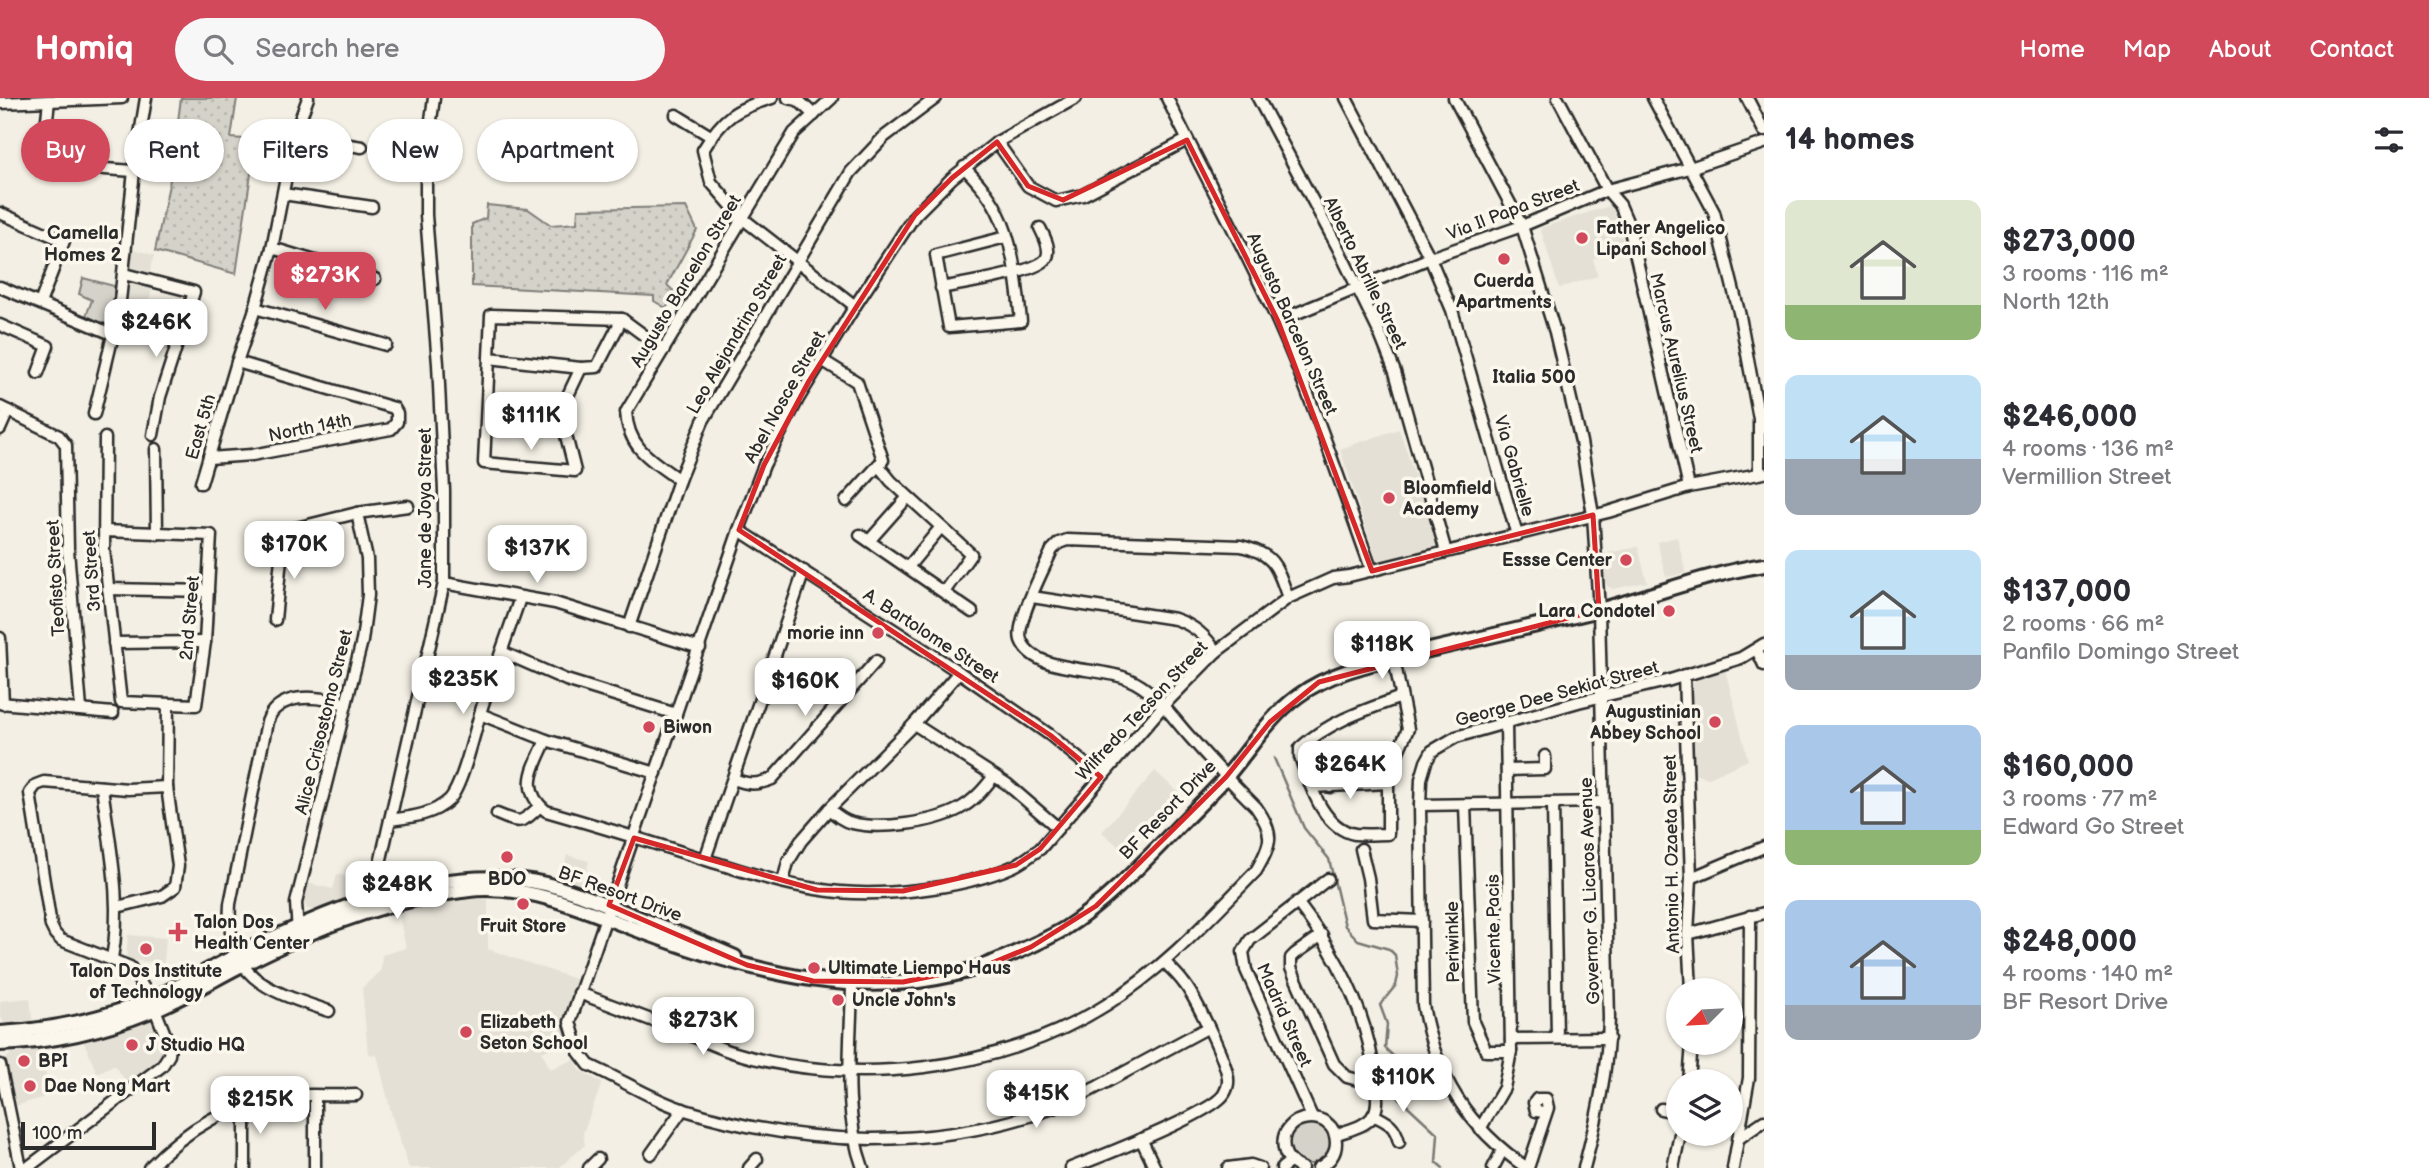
<!DOCTYPE html>
<meta charset="utf-8">
<style>
:root{--surface:#fff;--page:#f7f7f7;--text:#2b2b33;--muted:#7c7c81;--accent:#d1495b}
body{margin:0;font-family:"Balsamiq Sans",sans-serif;background:var(--page);color:var(--text);height:100vh;display:flex;flex-direction:column;font-size:26px;white-space:nowrap}
*{box-sizing:border-box;margin:0}
p{font-size:23px;color:var(--muted)}
.icon{flex:none;width:38px;height:38px;fill:none;stroke:currentColor;stroke-width:2;stroke-linecap:round;stroke-linejoin:round}
.map{position:relative;flex:1;overflow:hidden}
.drawer{display:flex;flex-direction:column;background:var(--surface);width:665px}
.drawer>*{flex:none}
.banner{position:absolute;left:21px;top:21px;width:665px;height:63px;display:flex;gap:14px}
.needle{width:46px;rotate:246deg}
.buttons{position:absolute;left:1666px;top:880px;display:grid;gap:14px}
.buttons a{display:grid;place-items:center;width:77px;height:77px;border-radius:50%;background:var(--surface);box-shadow:0 2px 5px #0004;font-size:35px}
.scale{position:absolute;left:21px;bottom:18px;width:135px;box-sizing:border-box;padding-left:7px;border:4px solid #2b2b2b;border-top:0;font-size:19px;line-height:24px;white-space:nowrap;color:#2b2b2b;-webkit-text-stroke:5px #fbf7ec;paint-order:stroke}
.price{position:absolute;translate:-50% -60px;padding:0 16px;border-radius:14px;background:#fff;color:#222;font-size:23px;line-height:46px;filter:drop-shadow(0 2px 4px #0008)}
.price::after{content:'';position:absolute;left:50%;top:42px;width:21px;height:16px;margin-left:-10px;background:inherit;clip-path:polygon(0 0,100% 0,50% 100%)}
.price.current{background:var(--accent);color:#fff}
ul{padding:0;list-style:none}
li{display:flex;align-items:center;gap:21px;height:175px;padding:0 21px}
li span{display:grid;place-items:center;flex:none;width:196px;height:140px;border-radius:14px;color:#555}
li>.icon{margin-inline-start:auto}
span .icon{width:84px;height:84px;fill:#fffc;stroke-width:1}
li b{font-size:30px}
h2{display:flex;justify-content:space-between;align-items:center;height:84px;padding:0 21px;font-size:30px}
.tag{padding:0 24px;border-radius:32px;background:var(--surface);box-shadow:0 2px 5px #0004;font-size:24px;line-height:63px}
.tag.current{background:var(--accent);color:#fff}
header{display:flex;align-items:center;gap:42px;box-sizing:border-box;height:98px;padding:0 35px;background:var(--accent);color:#fff}
header strong{font-size:33px}
nav{display:flex;gap:38px;margin-inline-start:auto;font-size:24px}
.search{width:490px;height:63px;background:var(--page);display:flex;align-items:center;gap:18px;box-sizing:border-box;padding:0 24px;border-radius:38px;color:var(--muted);font-size:26px}
main{display:flex;flex:1;min-height:0}
.map>svg:first-child{display:block}
.built{fill:#e4e0d6}
.grass{fill:url(#grass-dots);stroke:#807e7a;stroke-width:2}
.park{fill:#d5d2c9;stroke:#807e7a;stroke-width:2}
.lines{fill:none;stroke-linecap:round;stroke-linejoin:round}
.stream{stroke:#787772;stroke-width:2.5}
.minor-casing{stroke:#2b2b2b;stroke-width:15}
.major-casing{stroke:#2b2b2b;stroke-width:18}
.minor{stroke:#fbf7ec;stroke-width:10}
.major{stroke:#fbf7ec;stroke-width:12}
.marked{fill:none;stroke:#d62828;stroke-width:5;stroke-linejoin:round}
.poi-dot{fill:#d1495b;stroke:#fbf7ec;stroke-width:2.5}
.labels{text-anchor:middle;dominant-baseline:central;stroke-width:7;stroke-linejoin:round;paint-order:stroke}
.street-label{font-size:18px;fill:#2b2b2b;stroke:#fbf7ec}
.poi-label{font-size:18px;font-weight:bold;fill:#2b2b2b;stroke:#fbf7ec;text-anchor:start}
.neighbourhood-label{font-size:19px;font-weight:bold;fill:#2b2b2b;stroke:#fbf7ec}
</style>
<header>
<strong>Homiq</strong>
<div class="search"><svg class="icon" aria-label="search" viewBox="0 0 24 24"><circle cx="10" cy="10" r="6"/><path d="M15 15l6 6"/></svg>Search here</div>
<nav><a>Home</a><a>Map</a><a>About</a><a>Contact</a></nav>
</header>
<main>
<div class="map">
<svg width="1764" height="1070" viewBox="0 0 1764 1070">
<defs>
<pattern id="grass-dots" width="8" height="8" patternUnits="userSpaceOnUse" patternTransform="scale(1.75)"><rect width="8" height="8" fill="#d5d2c9"/><path d="M2 2h.1M6 6h.1" fill="none" stroke="#b7b4ad" stroke-width="1.8" stroke-linecap="round"/></pattern>
</defs>
<rect width="100%" height="100%" fill="#f3efe4"/>
<filter id="ink" filterUnits="userSpaceOnUse"><feTurbulence type="fractalNoise" baseFrequency=".0143" numOctaves="2"/><feDisplacementMap in="SourceGraphic" scale="14" xChannelSelector="R" yChannelSelector="G"/><feConvolveMatrix kernelMatrix="1 2 1 2 8 2 1 2 1" color-interpolation-filters="sRGB"/></filter>
<g filter="url(#ink)">
<g class="built">
<path d="M1612,107L1625,150L1593,161L1598,178L1559,190L1540,130Z"/>
<path d="M129,150L154,157L149,177L153,189L145,214L125,208Z"/>
<path d="M1399,331L1439,449L1379,469L1340,351Z"/>
<path d="M1677,439L1686,475L1666,479L1657,444Z"/>
<path d="M1638,449L1647,484L1613,491L1607,488L1604,482L1603,456Z"/>
<path d="M1725,571L1748,662L1709,680L1692,676L1691,587L1704,576Z"/>
<path d="M1155,673L1179,695L1126,755L1102,734Z"/>
<path d="M567,757L589,763L583,789L561,781Z"/>
<path d="M337,776L369,785L367,791L360,796L315,812L307,811L303,801L308,785L333,791Z"/>
<path d="M488,800V851L578,882L563,924L568,943L542,954L550,971L575,961L580,972L602,985L583,1035L585,1047L559,1070H409L392,1018L377,957L368,956L362,890L381,872L382,857L406,850L398,813L446,803Z"/>
<path d="M128,837L166,840L164,865L126,862Z"/>
<path d="M30,900L33,928L11,929L5,926L0,918V903Z"/>
<path d="M153,919L164,945V953L160,961L128,986L114,967L97,975L83,942Z"/>
<path d="M39,949L51,997L15,1008L6,961L14,952Z"/>
</g>
<g class="grass">
<path d="M181,0H237L231,40L256,42L236,176L155,153L171,77Z"/>
<path d="M487,107L528,111L551,127L577,125L578,111L686,109L697,132L667,187L677,196L666,210L654,203V198L472,188V126L486,120Z"/>
</g>
<g class="park">
<path d="M83,180L114,188V212L108,229L86,218L92,202L79,196Z"/>
<circle cx="1309" cy="1045" r="21"/>
</g>
<g class="lines">
<path class="stream" d="M1274,660L1304,730L1329,761L1345,828L1358,842L1389,851L1395,857L1398,878L1396,887L1380,907L1387,926L1385,950C1393,959 1405,966 1405,981C1404,987 1399,992 1397,998L1438,1036L1436,1064L1443,1070"/>
<defs>
<g id="minor">
<path d="M772,0C735,11 723,19 703,52L711,84L742,120L855,208"/>
<path d="M788,0L798,2L814,17"/>
<path d="M1076,0L997,44L952,80L915,117L855,208L798,301L764,367L739,432L570,924L579,954L589,967C621,981 652,1002 685,1012C805,1049 937,1053 1056,1009C1071,1003 1085,995 1099,988C1135,969 1171,949 1207,930"/>
<path d="M1167,0C1203,75 1244,148 1278,224C1314,305 1342,390 1372,473"/>
<path d="M1258,0L1338,150L1379,234L1395,274L1446,454"/>
<path d="M1346,0L1430,160L1452,212L1517,437"/>
<path d="M1454,0L1522,128L1555,234L1581,344L1593,417L1599,512L1609,920C1608,971 1597,1020 1584,1070"/>
<path d="M1558,0L1607,92L1620,107L1629,128L1689,389"/>
<path d="M1653,0L1714,114L1740,218L1759,321V375"/>
<path d="M1747,0L1764,33"/>
<path d="M49,3L42,65L47,67L134,73"/>
<path d="M0,5L122,0"/>
<path d="M676,17L712,39"/>
<path d="M294,38L362,49"/>
<path d="M997,44L1028,88L1056,103L1083,97L1187,42"/>
<path d="M964,69C976,82 989,96 997,112C1014,145 1017,187 1021,223L949,229L936,157L1006,139"/>
<path d="M283,96L372,109"/>
<path d="M0,115L64,143L40,205"/>
<path d="M272,150L375,181"/>
<path d="M124,176L194,194L160,299L153,337"/>
<path d="M0,189L112,236"/>
<path d="M941,190C960,186 1036,175 1046,161C1052,152 1044,138 1040,130"/>
<path d="M255,210L386,247"/>
<path d="M1278,223L1430,160L1522,128L1607,92L1690,70L1764,45"/>
<path d="M0,227L48,248L38,275"/>
<path d="M489,260L581,270L597,269L622,221"/>
<path d="M822,262L857,284L883,362L846,403"/>
<path d="M581,270L560,314L575,373L484,365L491,217L622,221L664,252"/>
<path d="M0,309L59,338L66,347L68,452L81,611"/>
<path d="M488,309L560,314"/>
<path d="M94,316L119,212L134,73L146,0"/>
<path d="M0,331L8,313"/>
<path d="M156,351L157,436"/>
<path d="M209,360L252,357L391,331L397,324V315L394,310L237,264"/>
<path d="M878,367L891,383L971,456L944,494"/>
<path d="M679,382C652,362 628,351 626,314L794,35L832,0"/>
<path d="M201,385L237,264L254,214L272,150L294,38L308,0"/>
<path d="M739,432L959,574L1050,637L1101,679"/>
<path d="M104,433L211,437L205,544L196,607L121,604L104,452L105,340"/>
<path d="M860,437L972,514"/>
<path d="M869,443L908,399"/>
<path d="M908,469L941,429"/>
<path d="M444,485L555,505L700,550"/>
<path d="M108,491L208,493"/>
<path d="M1032,499L1175,521C1193,527 1206,537 1216,554"/>
<path d="M275,522L283,440L288,432L357,415L408,408"/>
<path d="M629,529L679,382L703,323L851,74L884,39L936,0"/>
<path d="M0,540L3,606"/>
<path d="M114,545L205,544"/>
<path d="M1757,552L1764,567"/>
<path d="M502,554L566,582L676,616"/>
<path d="M1394,561L1408,631L1388,676V736C1378,736 1366,737 1355,736C1322,730 1310,686 1300,659V650C1328,624 1365,612 1401,599"/>
<path d="M1684,577L1691,780L1688,836L1691,892"/>
<path d="M0,605L113,615"/>
<path d="M480,616L546,642L656,675"/>
<path d="M914,626L1007,686L1058,730"/>
<path d="M546,642C535,668 518,690 546,713C598,728 651,744 703,761C740,772 777,785 816,791C872,801 961,792 1014,768C1023,764 1032,756 1040,751L1163,608L1216,554L1288,500L1333,480L1349,478L1608,414L1689,389L1764,375"/>
<path d="M1507,672L1545,671V658"/>
<path d="M734,681C748,687 757,687 772,681L876,563"/>
<path d="M102,689C109,745 123,804 112,860"/>
<path d="M1312,689L1387,685"/>
<path d="M1330,689C1343,666 1370,650 1397,653"/>
<path d="M1553,705L1557,939"/>
<path d="M1420,707L1603,704"/>
<path d="M1465,707L1473,924L1486,953H1511"/>
<path d="M829,711C836,717 843,723 852,725C880,732 933,725 959,711C974,703 984,691 994,678"/>
<path d="M497,716C521,726 521,726 540,708"/>
<path d="M390,722C411,719 433,717 449,702C463,688 476,627 483,606C495,571 508,535 520,500"/>
<path d="M1361,751L1368,780L1373,821L1422,823"/>
<path d="M705,761L804,473"/>
<path d="M1691,780L1764,749"/>
<path d="M783,784L788,764L801,743L829,711L914,626L959,574"/>
<path d="M1297,804C1337,856 1368,914 1375,981C1376,993 1380,1007 1373,1018C1365,1029 1347,1032 1335,1037"/>
<path d="M371,805L444,485V393L438,266L426,117V59L434,0"/>
<path d="M117,809L162,798L175,789L178,768L167,689L168,607"/>
<path d="M298,835L296,805L362,543L368,497L367,461L357,415"/>
<path d="M1688,836L1764,815"/>
<path d="M1322,837L1295,856L1291,860V870L1334,966L1347,979L1376,987"/>
<path d="M852,887C851,947 842,1013 863,1070"/>
<path d="M579,895C614,908 648,921 683,934C700,941 716,949 732,954C850,991 1002,973 1106,907C1164,871 1209,821 1256,773C1272,745 1275,736 1256,709C1233,686 1211,663 1190,639C1170,617 1155,592 1128,581C1099,568 1034,576 1021,542C1015,525 1044,471 1052,452L1059,445L1067,442L1241,448C1275,456 1277,469 1288,500"/>
<path d="M329,913C269,893 225,881 230,806L267,624C269,619 272,613 276,610C294,594 325,600 346,606"/>
<path d="M1511,941L1609,940"/>
<path d="M0,967L21,1070"/>
<path d="M1689,984L1692,945"/>
<path d="M1661,1011L1678,1014"/>
<path d="M1373,1017C1388,1024 1395,1027 1399,1044"/>
<path d="M1312,1019L1246,872L1243,854L1250,842L1328,781"/>
<path d="M1480,1031L1504,990L1511,953L1506,624"/>
<path d="M1739,1040L1764,1023"/>
<path d="M1141,1041L1155,1070"/>
<path d="M651,1056L683,1011"/>
<path d="M27,1070L162,968L169,957L170,949L151,901L130,869L61,842L55,836L51,828L30,695L36,687L44,684L128,691L167,689"/>
<path d="M149,1070C185,1032 232,1003 285,998C308,996 332,998 356,997"/>
<path d="M245,1070V1006"/>
<path d="M315,1070V999"/>
<path d="M589,1070L598,1061"/>
<path d="M749,1070L757,1061"/>
<path d="M1071,1070C1097,1060 1213,1015 1224,996C1228,990 1229,982 1227,975C1223,957 1195,898 1183,884C1178,877 1171,871 1165,864"/>
<path d="M1228,1070L1251,1067L1260,1070"/>
<path d="M1282,1070L1291,1063"/>
<path d="M1302,1070C1293,1067 1286,1060 1284,1051C1277,1014 1336,1008 1336,1045C1336,1057 1328,1065 1318,1070"/>
<path d="M1493,1070L1502,1053"/>
<path d="M1527,1070C1468,1030 1435,978 1423,907L1420,707L1421,681L1426,664L1432,653L1456,639L1578,604L1667,583L1741,560L1764,546"/>
<path d="M1528,1070L1548,1010L1546,1001H1537L1534,1005L1536,1013L1545,1014"/>
<path d="M1673,1070L1680,1036"/>
<path d="M1733,1070L1749,980L1750,818"/>
</g>
<g id="major">
<path d="M0,935C51,932 102,921 149,902C180,889 209,871 239,856C326,814 422,771 522,782C560,786 597,803 632,817C667,831 701,844 735,859"/>
<path d="M0,946C52,944 102,933 151,913C181,901 209,884 238,869C301,837 367,808 438,797C454,794 470,791 486,791C540,791 586,813 635,831C751,874 873,911 994,864C1018,854 1042,844 1064,831C1105,805 1139,769 1173,734C1191,715 1210,697 1227,678C1250,651 1269,619 1298,598C1334,571 1382,564 1425,553C1482,540 1539,527 1595,513C1652,498 1706,476 1764,467"/>
</g>
</defs>
<use href="#minor" class="minor-casing"/>
<use href="#major" class="major-casing"/>
<use href="#minor" class="minor"/>
<use href="#major" class="major"/>
</g>
</g>
<path class="marked" d="M1187,42L1278,223L1372,473L1593,417L1599,512L1319,584L1270,624L1226,679L1096,808L1031,849L987,867L903,884L813,883L747,867L609,807L634,740L817,792L903,793L1016,767L1040,751L1101,679L1050,637L739,432L764,367L809,283L915,117L952,80L997,44L1028,88L1063,102Z"/>
<g class="poi-dot">
<circle cx="1582" cy="140" r="7"/>
<circle cx="1504" cy="161" r="7"/>
<circle cx="1389" cy="400" r="7"/>
<circle cx="1626" cy="462" r="7"/>
<circle cx="1669" cy="513" r="7"/>
<circle cx="878" cy="535" r="7"/>
<circle cx="1715" cy="624" r="7"/>
<circle cx="649" cy="629" r="7"/>
<circle cx="507" cy="759" r="7"/>
<circle cx="523" cy="806" r="7"/>
<path d="M174.5 823.5h7v7h7v7h-7v7h-7v-7h-7v-7h7z"/>
<circle cx="146" cy="851" r="7"/>
<circle cx="814" cy="870" r="7"/>
<circle cx="838" cy="902" r="7"/>
<circle cx="466" cy="934" r="7"/>
<circle cx="132" cy="947" r="7"/>
<circle cx="24" cy="963" r="7"/>
<circle cx="30" cy="988" r="7"/>
</g>
<g class="labels">
<g class="street-label">
<text transform="translate(1513 112) rotate(-21)">Via Il Papa Street</text>
<text transform="translate(1365 175) rotate(64)">Alberto Abrille Street</text>
<text transform="translate(686 183) rotate(-59)">Augusto Barcelon Street</text>
<text transform="translate(1292 226) rotate(66)">Augusto Barcelon Street</text>
<text transform="translate(737 236) rotate(-60)">Leo Alejandrino Street</text>
<text transform="translate(1676 265) rotate(77)">Marcus Aurelius Street</text>
<text transform="translate(785 299) rotate(-61)">Abel Nosce Street</text>
<text transform="translate(201 329) rotate(-74)">East 5th</text>
<text transform="translate(310 330) rotate(-11)">North 14th</text>
<text transform="translate(1514 368) rotate(74)">Via Gabrielle</text>
<text transform="translate(425 410) rotate(-90)">Jane de Joya Street</text>
<text transform="translate(92 473) rotate(-94)">3rd Street</text>
<text transform="translate(56 480) rotate(-93)">Teofisto Street</text>
<text transform="translate(190 520) rotate(-85)">2nd Street</text>
<text transform="translate(931 538) rotate(33)">A. Bartolome Street</text>
<text transform="translate(1557 596) rotate(-15)">George Dee Sekiat Street</text>
<text transform="translate(1142 613) rotate(-47)">Wilfredo Tecson Street</text>
<text transform="translate(324 624) rotate(-76)">Alice Crisostomo Street</text>
<text transform="translate(1168 712) rotate(-46)">BF Resort Drive</text>
<text transform="translate(1672 756) rotate(-91)">Antonio H. Ozaeta Street</text>
<text transform="translate(1590 793) rotate(-92)">Governor G. Licaros Avenue</text>
<text transform="translate(620 796) rotate(20)">BF Resort Drive</text>
<text transform="translate(1494 831) rotate(-91)">Vicente Pacis</text>
<text transform="translate(1453 844) rotate(-91)">Periwinkle</text>
<text transform="translate(1284 917) rotate(66)">Madrid Street</text>
</g>
<g class="poi-label">
<text x="1596" y="130">Father Angelico<tspan x="1596" dy="21">Lipani School</tspan></text>
<text x="1504" y="183" text-anchor="middle">Cuerda<tspan x="1504" dy="21">Apartments</tspan></text>
<text x="1403" y="390">Bloomfield<tspan x="1403" dy="21">Academy</tspan></text>
<text x="1612" y="462" text-anchor="end">Essse Center</text>
<text x="1655" y="513" text-anchor="end">Lara Condotel</text>
<text x="864" y="535" text-anchor="end">morie inn</text>
<text x="1701" y="614" text-anchor="end">Augustinian<tspan x="1701" dy="21">Abbey School</tspan></text>
<text x="663" y="629">Biwon</text>
<text x="507" y="781" text-anchor="middle">BDO</text>
<text x="194" y="824">Talon Dos<tspan x="194" dy="21">Health Center</tspan></text>
<text x="523" y="828" text-anchor="middle">Fruit Store</text>
<text x="828" y="870">Ultimate Liempo Haus</text>
<text x="146" y="873" text-anchor="middle">Talon Dos Institute<tspan x="146" dy="21">of Technology</tspan></text>
<text x="852" y="902">Uncle John's</text>
<text x="480" y="924">Elizabeth<tspan x="480" dy="21">Seton School</tspan></text>
<text x="146" y="947">J Studio HQ</text>
<text x="38" y="963">BPI</text>
<text x="44" y="988">Dae Nong Mart</text>
</g>
<g class="neighbourhood-label">
<text x="83" y="135">Camella<tspan x="83" dy="22">Homes 2</tspan></text>
<text x="1534" y="279">Italia 500</text>
</g>
</g>
</svg>
<div class="buttons">
<a><svg class="needle" viewBox="-14 -14 28 28"><path d="M0-13l5 13h-10z" fill="#e53935"/><path d="M0 13l5-13h-10z" fill="#7c7c81"/></svg></a>
<a><svg class="icon" aria-label="layers" viewBox="0 0 24 24"><path d="M12 4l9 5-9 5-9-5zM3 14l9 5 9-5"/></svg></a>
</div>
<div class="scale">100 m</div>
<b class="price current" style="left:325px;top:214px">$273K</b>
<b class="price" style="left:156px;top:261px">$246K</b>
<b class="price" style="left:531px;top:354px">$111K</b>
<b class="price" style="left:294px;top:483px">$170K</b>
<b class="price" style="left:537px;top:487px">$137K</b>
<b class="price" style="left:1382px;top:583px">$118K</b>
<b class="price" style="left:463px;top:618px">$235K</b>
<b class="price" style="left:805px;top:620px">$160K</b>
<b class="price" style="left:1350px;top:703px">$264K</b>
<b class="price" style="left:397px;top:823px">$248K</b>
<b class="price" style="left:703px;top:959px">$273K</b>
<b class="price" style="left:1403px;top:1016px">$110K</b>
<b class="price" style="left:1036px;top:1032px">$415K</b>
<b class="price" style="left:260px;top:1038px">$215K</b>
<div class="banner">
<a class="tag current">Buy</a>
<a class="tag">Rent</a>
<a class="tag">Filters</a>
<a class="tag">New</a>
<a class="tag">Apartment</a>
</div>
</div>
<section class="drawer">
<h2>14 homes<svg class="icon" aria-label="filters" viewBox="0 0 24 24"><path d="M4 7h16M4 17h16"/><circle cx="9" cy="7" r="2"/><circle cx="15" cy="17" r="2"/></svg></h2>
<ul>
<li><span style="background:linear-gradient(#dfe7d0 75%,#8fb573 0)"><svg class="icon" aria-label="home" viewBox="0 0 24 24"><path d="M3 11l9-7 9 7M6 9v11h12V9"/></svg></span><div><b>$273,000</b><p>3 rooms · 116 m²</p><p>North 12th</p></div></li>
<li><span style="background:linear-gradient(#bfe0f5 60%,#9aa5b1 0)"><svg class="icon" aria-label="home" viewBox="0 0 24 24"><path d="M3 11l9-7 9 7M6 9v11h12V9"/></svg></span><div><b>$246,000</b><p>4 rooms · 136 m²</p><p>Vermillion Street</p></div></li>
<li><span style="background:linear-gradient(#bfe0f5 75%,#9aa5b1 0)"><svg class="icon" aria-label="home" viewBox="0 0 24 24"><path d="M3 11l9-7 9 7M6 9v11h12V9"/></svg></span><div><b>$137,000</b><p>2 rooms · 66 m²</p><p>Panfilo Domingo Street</p></div></li>
<li><span style="background:linear-gradient(#a9c7e8 75%,#8fb573 0)"><svg class="icon" aria-label="home" viewBox="0 0 24 24"><path d="M3 11l9-7 9 7M6 9v11h12V9"/></svg></span><div><b>$160,000</b><p>3 rooms · 77 m²</p><p>Edward Go Street</p></div></li>
<li><span style="background:linear-gradient(#a9c7e8 75%,#9aa5b1 0)"><svg class="icon" aria-label="home" viewBox="0 0 24 24"><path d="M3 11l9-7 9 7M6 9v11h12V9"/></svg></span><div><b>$248,000</b><p>4 rooms · 140 m²</p><p>BF Resort Drive</p></div></li>
</ul>
</section>
</main>
